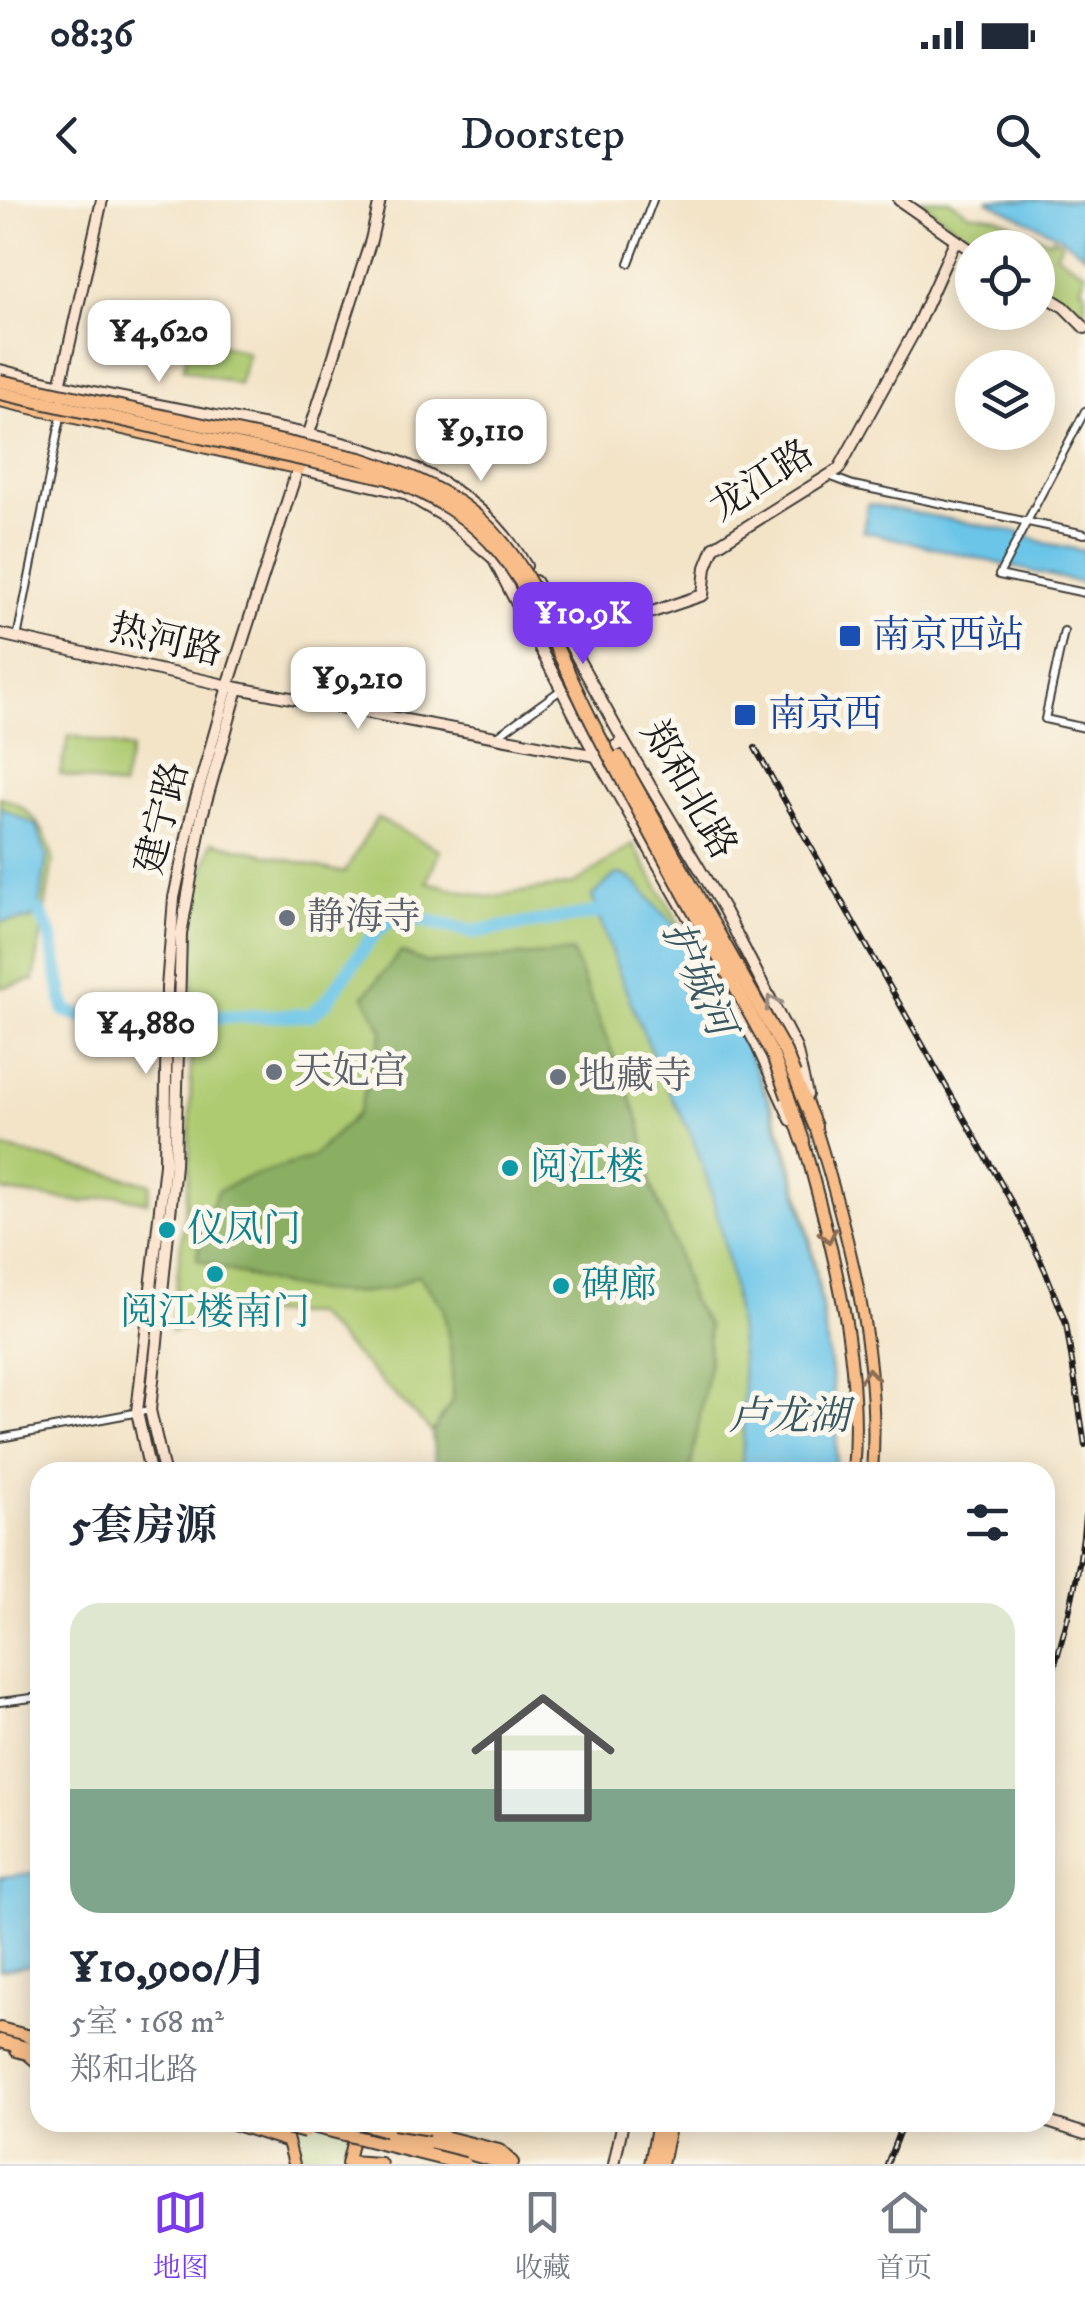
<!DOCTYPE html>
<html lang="zh">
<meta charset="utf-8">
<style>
:root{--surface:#fff;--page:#f6f6f7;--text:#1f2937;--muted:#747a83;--line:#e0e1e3;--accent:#7c3aed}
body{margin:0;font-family:"IM FELL DW Pica","Noto Serif SC",serif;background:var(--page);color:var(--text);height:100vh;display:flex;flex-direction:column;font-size:38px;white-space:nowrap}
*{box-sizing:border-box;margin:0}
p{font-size:32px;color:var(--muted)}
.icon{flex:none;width:55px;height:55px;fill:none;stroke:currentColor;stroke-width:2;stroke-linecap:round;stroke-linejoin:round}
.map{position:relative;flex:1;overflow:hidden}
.drawer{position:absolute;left:30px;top:1262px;width:1025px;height:670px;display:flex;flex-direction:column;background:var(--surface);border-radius:30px;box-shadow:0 5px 25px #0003}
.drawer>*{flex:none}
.fabs{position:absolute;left:955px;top:30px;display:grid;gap:20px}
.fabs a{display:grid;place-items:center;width:100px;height:100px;border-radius:50%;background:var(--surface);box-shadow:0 5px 25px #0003;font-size:50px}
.price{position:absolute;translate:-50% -85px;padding:0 22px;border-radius:20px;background:#fff;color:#222;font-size:32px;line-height:65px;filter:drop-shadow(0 2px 5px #0008)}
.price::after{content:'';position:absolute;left:50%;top:60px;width:30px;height:22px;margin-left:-15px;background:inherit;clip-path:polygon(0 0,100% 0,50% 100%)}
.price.selected{background:var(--accent);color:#fff}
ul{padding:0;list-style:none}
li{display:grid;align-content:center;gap:20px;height:530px;padding:0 40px}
li span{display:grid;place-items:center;height:310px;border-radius:30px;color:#555}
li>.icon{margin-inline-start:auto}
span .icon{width:180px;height:180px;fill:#fffc;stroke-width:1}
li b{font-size:42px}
h2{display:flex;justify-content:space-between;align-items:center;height:120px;padding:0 40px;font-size:42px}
.status{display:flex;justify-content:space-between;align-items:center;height:70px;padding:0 50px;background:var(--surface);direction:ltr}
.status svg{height:28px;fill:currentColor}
header{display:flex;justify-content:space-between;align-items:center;height:130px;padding:0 40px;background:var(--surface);font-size:45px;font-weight:600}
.tab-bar{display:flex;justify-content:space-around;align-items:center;height:140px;border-top:2px solid var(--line);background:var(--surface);font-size:28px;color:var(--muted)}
.tab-bar a{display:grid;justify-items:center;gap:5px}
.tab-bar .selected{color:var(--accent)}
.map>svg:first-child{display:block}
.green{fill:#aecb71;stroke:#657446;stroke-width:2.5}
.forest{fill:#8aaf63;stroke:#536640;stroke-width:2.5}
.water{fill:#6ac5e8;stroke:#437082;stroke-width:2.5}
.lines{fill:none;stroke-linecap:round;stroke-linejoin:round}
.river{stroke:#6ac5e8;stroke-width:14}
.street-casing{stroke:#3c3a36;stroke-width:10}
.secondary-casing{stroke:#3c3a36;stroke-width:14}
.primary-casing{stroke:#3c3a36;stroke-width:14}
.highway-casing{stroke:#3c3a36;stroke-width:16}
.street{stroke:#fff;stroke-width:6}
.secondary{stroke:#fce5d0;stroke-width:10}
.primary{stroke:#f8bd89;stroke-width:10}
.highway{stroke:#f8bd89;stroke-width:12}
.rail-casing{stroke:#1c1c1c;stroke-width:6}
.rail{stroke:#fbf7ec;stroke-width:2.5;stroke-dasharray:8;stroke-linecap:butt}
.highway-bridge-casing{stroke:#3c3a36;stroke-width:16;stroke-linecap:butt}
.highway-bridge{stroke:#f8bd89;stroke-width:12}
.oneway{stroke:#978b7f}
.oneway2{stroke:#8a6c52}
.transit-dot{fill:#1a4fb4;stroke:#fbf7ec;stroke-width:4}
.worship-dot{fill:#6b7280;stroke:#fbf7ec;stroke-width:4}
.culture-dot{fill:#0f9aa8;stroke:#fbf7ec;stroke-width:4}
.labels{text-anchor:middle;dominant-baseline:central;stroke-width:10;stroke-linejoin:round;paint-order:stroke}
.street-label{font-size:38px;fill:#1c1c1c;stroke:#fbf7ec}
.transit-label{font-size:38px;fill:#164399;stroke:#fbf7ec;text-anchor:start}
.worship-label{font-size:38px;fill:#5b616d;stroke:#fbf7ec;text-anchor:start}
.culture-label{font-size:38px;fill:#0d838f;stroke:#fbf7ec;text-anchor:start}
.water-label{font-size:40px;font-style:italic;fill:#375763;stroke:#fbf7ec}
</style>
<div class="status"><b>08:36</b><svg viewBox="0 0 49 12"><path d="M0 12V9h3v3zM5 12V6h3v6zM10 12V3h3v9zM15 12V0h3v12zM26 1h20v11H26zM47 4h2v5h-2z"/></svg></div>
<header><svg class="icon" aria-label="back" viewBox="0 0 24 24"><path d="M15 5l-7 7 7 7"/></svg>Doorstep<svg class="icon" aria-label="search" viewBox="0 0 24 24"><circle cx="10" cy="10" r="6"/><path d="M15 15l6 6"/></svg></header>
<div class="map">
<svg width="1085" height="1964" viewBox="0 0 1085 1964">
<rect width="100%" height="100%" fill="#fbf7ec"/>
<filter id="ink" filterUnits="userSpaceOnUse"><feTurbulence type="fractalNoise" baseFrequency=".01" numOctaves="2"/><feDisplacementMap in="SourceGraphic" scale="20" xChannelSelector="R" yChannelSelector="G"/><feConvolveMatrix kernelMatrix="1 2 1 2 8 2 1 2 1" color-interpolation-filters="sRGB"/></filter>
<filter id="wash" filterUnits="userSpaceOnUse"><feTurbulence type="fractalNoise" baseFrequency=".0048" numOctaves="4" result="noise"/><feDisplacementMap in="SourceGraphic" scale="40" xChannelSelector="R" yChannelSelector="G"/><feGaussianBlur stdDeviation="2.25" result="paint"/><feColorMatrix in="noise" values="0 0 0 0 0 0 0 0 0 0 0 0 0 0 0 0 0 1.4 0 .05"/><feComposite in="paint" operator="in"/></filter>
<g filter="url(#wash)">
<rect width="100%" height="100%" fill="#f3e4c8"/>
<g class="green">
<path d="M919,0H949L969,13L997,17L1050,41L1052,37L1062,43L1056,54L1085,72L1081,88L1085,90V120L1038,83V48L983,47Z"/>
<path d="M193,136L248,153L239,185L183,169Z"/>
<path d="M69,535L131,549L122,588L60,574Z"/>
<path d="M0,597C29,605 47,630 53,659L34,780L0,788Z"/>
<path d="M377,618L440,650L427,682L487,697L574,684L633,644C686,736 745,827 780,928C804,995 817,1066 826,1136C832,1183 840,1225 835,1272H444L436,1270L432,1232L314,1114L261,1113L171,1132L189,974L194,706L212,642L344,673Z"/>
<path d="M0,947L151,984L147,1002L117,995L83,1002L6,992L0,989Z"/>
<path d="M297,1923H351L346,1949L340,1964H300L292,1947Z"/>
</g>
<path class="forest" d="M401,752L427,763L572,752L640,922L651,984L676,1049L691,1100L708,1126L709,1165L690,1272L436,1270L432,1232L452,1202V1158L443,1107L418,1075C406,1080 394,1089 382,1090C320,1100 254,1080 197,1059L200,1035L217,992L240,980L312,957L358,913L383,831L364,796Z"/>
<g class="water">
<path d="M986,0H1085V55L1059,36Z"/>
<path d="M868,304L1017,332L1045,343L1085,351V384L863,331Z"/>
<path d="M0,607L37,626L47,656L39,711L31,719L0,722Z"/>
<path d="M620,674C638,679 646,696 659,709C696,745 719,790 741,836C787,935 812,1036 827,1144C833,1189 840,1226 835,1272H741C751,1172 732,1044 697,950C689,926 674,904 664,881C638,820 612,760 592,696L615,675Z"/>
<path d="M40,1672V1764L0,1770V1677Z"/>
</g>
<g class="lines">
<g class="river">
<path d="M39,711L50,734L65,810L84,817H149"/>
<path d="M210,817L310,815L326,802L377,730L396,717H411L473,732L615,710"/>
</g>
</g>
</g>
<g filter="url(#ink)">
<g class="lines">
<defs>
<g id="street">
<path d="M629,63L653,0"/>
<path d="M1085,211L999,375L1085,393"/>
<path d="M829,276L853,285L1085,334"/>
<path d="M1064,431L1045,519L1085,528"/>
<path d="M17,438L62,212"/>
<path d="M496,537L562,489"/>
<path d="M0,1238L150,1210"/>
<path d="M0,1502L40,1497"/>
</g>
<g id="secondary">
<path d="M899,0L972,51"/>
<path d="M1038,91L1064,107L1085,128"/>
<path d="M0,170C71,189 144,202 216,216C331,239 462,255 526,366"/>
<path d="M60,186L102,0"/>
<path d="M300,269L404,293L445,317L493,358L596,556L690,720L757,846L791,920"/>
<path d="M535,381L624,542L723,708L796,848L807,895"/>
<path d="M0,434L238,488L596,556L624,542"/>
<path d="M569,440L703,395L706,367L714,347L839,269L914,132L955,41"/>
<path d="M150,1272L137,1212L165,964L167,788L174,698L192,613L228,486L371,40L380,0"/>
<path d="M164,1272L150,1210L175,965L181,734L202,616L238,488"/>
<path d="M1045,1921L1085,1934"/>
<path d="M614,1964L623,1922"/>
</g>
<g id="primary">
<path d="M0,201L300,269"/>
<path d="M815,926C849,1035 881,1157 872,1272"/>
<path d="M803,941C833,1047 863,1162 853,1272"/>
<path d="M0,1828L34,1837"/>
<path d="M16,1851L27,1854L40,1865"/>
<path d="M226,1922L286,1941"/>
<path d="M287,1938L294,1964"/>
<path d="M347,1964L355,1931"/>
</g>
<g id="highway">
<path d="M794,875L815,926"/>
<path d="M788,897L803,941"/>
<path d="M28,1836L40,1841"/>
<path d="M0,1841L40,1852"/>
<path d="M358,1922L507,1964"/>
<path d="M404,1927L499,1951L512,1963"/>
<path d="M349,1962L380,1964"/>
<path d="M651,1964L659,1922"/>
<path d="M661,1964L670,1922"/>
</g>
</defs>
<use href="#street" class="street-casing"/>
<use href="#secondary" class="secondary-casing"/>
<use href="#primary" class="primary-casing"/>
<use href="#highway" class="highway-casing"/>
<use href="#street" class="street"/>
<use href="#secondary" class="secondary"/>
<use href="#primary" class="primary"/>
<use href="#highway" class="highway"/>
<defs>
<g id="rail">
<path d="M755,548L1016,1010L1045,1070L1066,1124L1085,1245"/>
<path d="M1045,1499C1063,1438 1080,1380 1085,1316"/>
<path d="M887,1964L903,1922"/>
</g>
</defs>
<use href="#rail" class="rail-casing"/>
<use href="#rail" class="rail"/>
<defs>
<g id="highway-bridge">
<path d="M0,181L361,259C443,286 494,313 535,392"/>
<path d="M0,193L388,278C432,295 471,317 500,353C543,406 567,475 598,534C655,643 715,749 773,856L788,897"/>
<path d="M619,557L785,852L794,875"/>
<path d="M269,1922L305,1932"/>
<path d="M296,1922L464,1964"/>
<path d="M391,1937L428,1943"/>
</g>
</defs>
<use href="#highway-bridge" class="highway-bridge-casing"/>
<use href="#highway-bridge" class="highway-bridge"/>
</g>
<defs><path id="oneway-chevron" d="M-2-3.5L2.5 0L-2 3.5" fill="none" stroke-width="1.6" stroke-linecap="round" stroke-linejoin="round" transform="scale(2.5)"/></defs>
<use class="oneway" href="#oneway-chevron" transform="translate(772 802) rotate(-118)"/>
<g class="oneway2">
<use href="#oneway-chevron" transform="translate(828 1036) rotate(79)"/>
<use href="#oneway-chevron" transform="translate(869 1175) rotate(-95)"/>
</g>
</g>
<g class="transit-dot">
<rect x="838" y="424" width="24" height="24" rx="5"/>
<rect x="733" y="503" width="24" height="24" rx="5"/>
</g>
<g class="worship-dot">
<circle cx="287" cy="718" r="10"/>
<circle cx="274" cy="872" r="10"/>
<circle cx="558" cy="877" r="10"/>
</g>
<g class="culture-dot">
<circle cx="510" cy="968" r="10"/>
<circle cx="167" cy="1030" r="10"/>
<circle cx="215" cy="1074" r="10"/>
<circle cx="561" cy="1086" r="10"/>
</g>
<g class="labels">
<g class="street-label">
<text transform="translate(762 281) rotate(-33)">龙江路</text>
<text transform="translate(166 441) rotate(13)">热河路</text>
<text transform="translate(688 590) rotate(60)">郑和北路</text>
<text transform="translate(163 618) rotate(-76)">建宁路</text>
</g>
<g class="transit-label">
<text x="872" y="436">南京西站</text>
<text x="768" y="515">南京西</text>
</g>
<g class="worship-label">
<text x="307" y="718">静海寺</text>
<text x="294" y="872">天妃宫</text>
<text x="578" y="877">地藏寺</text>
</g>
<g class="culture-label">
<text x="530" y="968">阅江楼</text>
<text x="187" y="1030">仪凤门</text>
<text x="581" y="1086">碑廊</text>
<text x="215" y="1113" text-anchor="middle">阅江楼南门</text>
</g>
<g class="water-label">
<text transform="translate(697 779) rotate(66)">护城河</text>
<text x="789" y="1218">卢龙湖</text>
</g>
</g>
</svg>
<div class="fabs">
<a><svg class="icon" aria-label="locate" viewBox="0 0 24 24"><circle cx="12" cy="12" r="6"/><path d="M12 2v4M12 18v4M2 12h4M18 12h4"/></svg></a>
<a><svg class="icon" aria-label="layers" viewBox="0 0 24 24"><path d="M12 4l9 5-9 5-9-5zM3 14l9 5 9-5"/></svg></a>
</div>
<b class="price" style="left:159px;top:185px">¥4,620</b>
<b class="price" style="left:481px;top:284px">¥9,110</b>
<b class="price selected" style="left:583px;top:467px">¥10.9K</b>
<b class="price" style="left:358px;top:532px">¥9,210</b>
<b class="price" style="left:146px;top:877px">¥4,880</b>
<section class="drawer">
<h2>5套房源<svg class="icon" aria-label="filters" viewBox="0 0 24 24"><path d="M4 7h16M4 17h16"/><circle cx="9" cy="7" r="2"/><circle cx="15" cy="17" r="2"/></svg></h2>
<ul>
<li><span style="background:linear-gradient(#dfe7d0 60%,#7fa58c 0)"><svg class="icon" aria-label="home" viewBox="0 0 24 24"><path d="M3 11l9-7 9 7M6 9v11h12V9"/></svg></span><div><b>¥10,900/月</b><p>5室 · 168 m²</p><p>郑和北路</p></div></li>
</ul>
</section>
</div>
<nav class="tab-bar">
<a class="selected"><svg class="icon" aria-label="map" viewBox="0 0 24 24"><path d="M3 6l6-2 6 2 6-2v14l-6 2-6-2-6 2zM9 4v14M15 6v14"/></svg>地图</a>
<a><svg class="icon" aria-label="saved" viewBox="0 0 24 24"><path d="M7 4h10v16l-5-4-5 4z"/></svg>收藏</a>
<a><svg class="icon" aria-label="home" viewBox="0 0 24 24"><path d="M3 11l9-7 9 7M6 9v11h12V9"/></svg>首页</a>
</nav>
